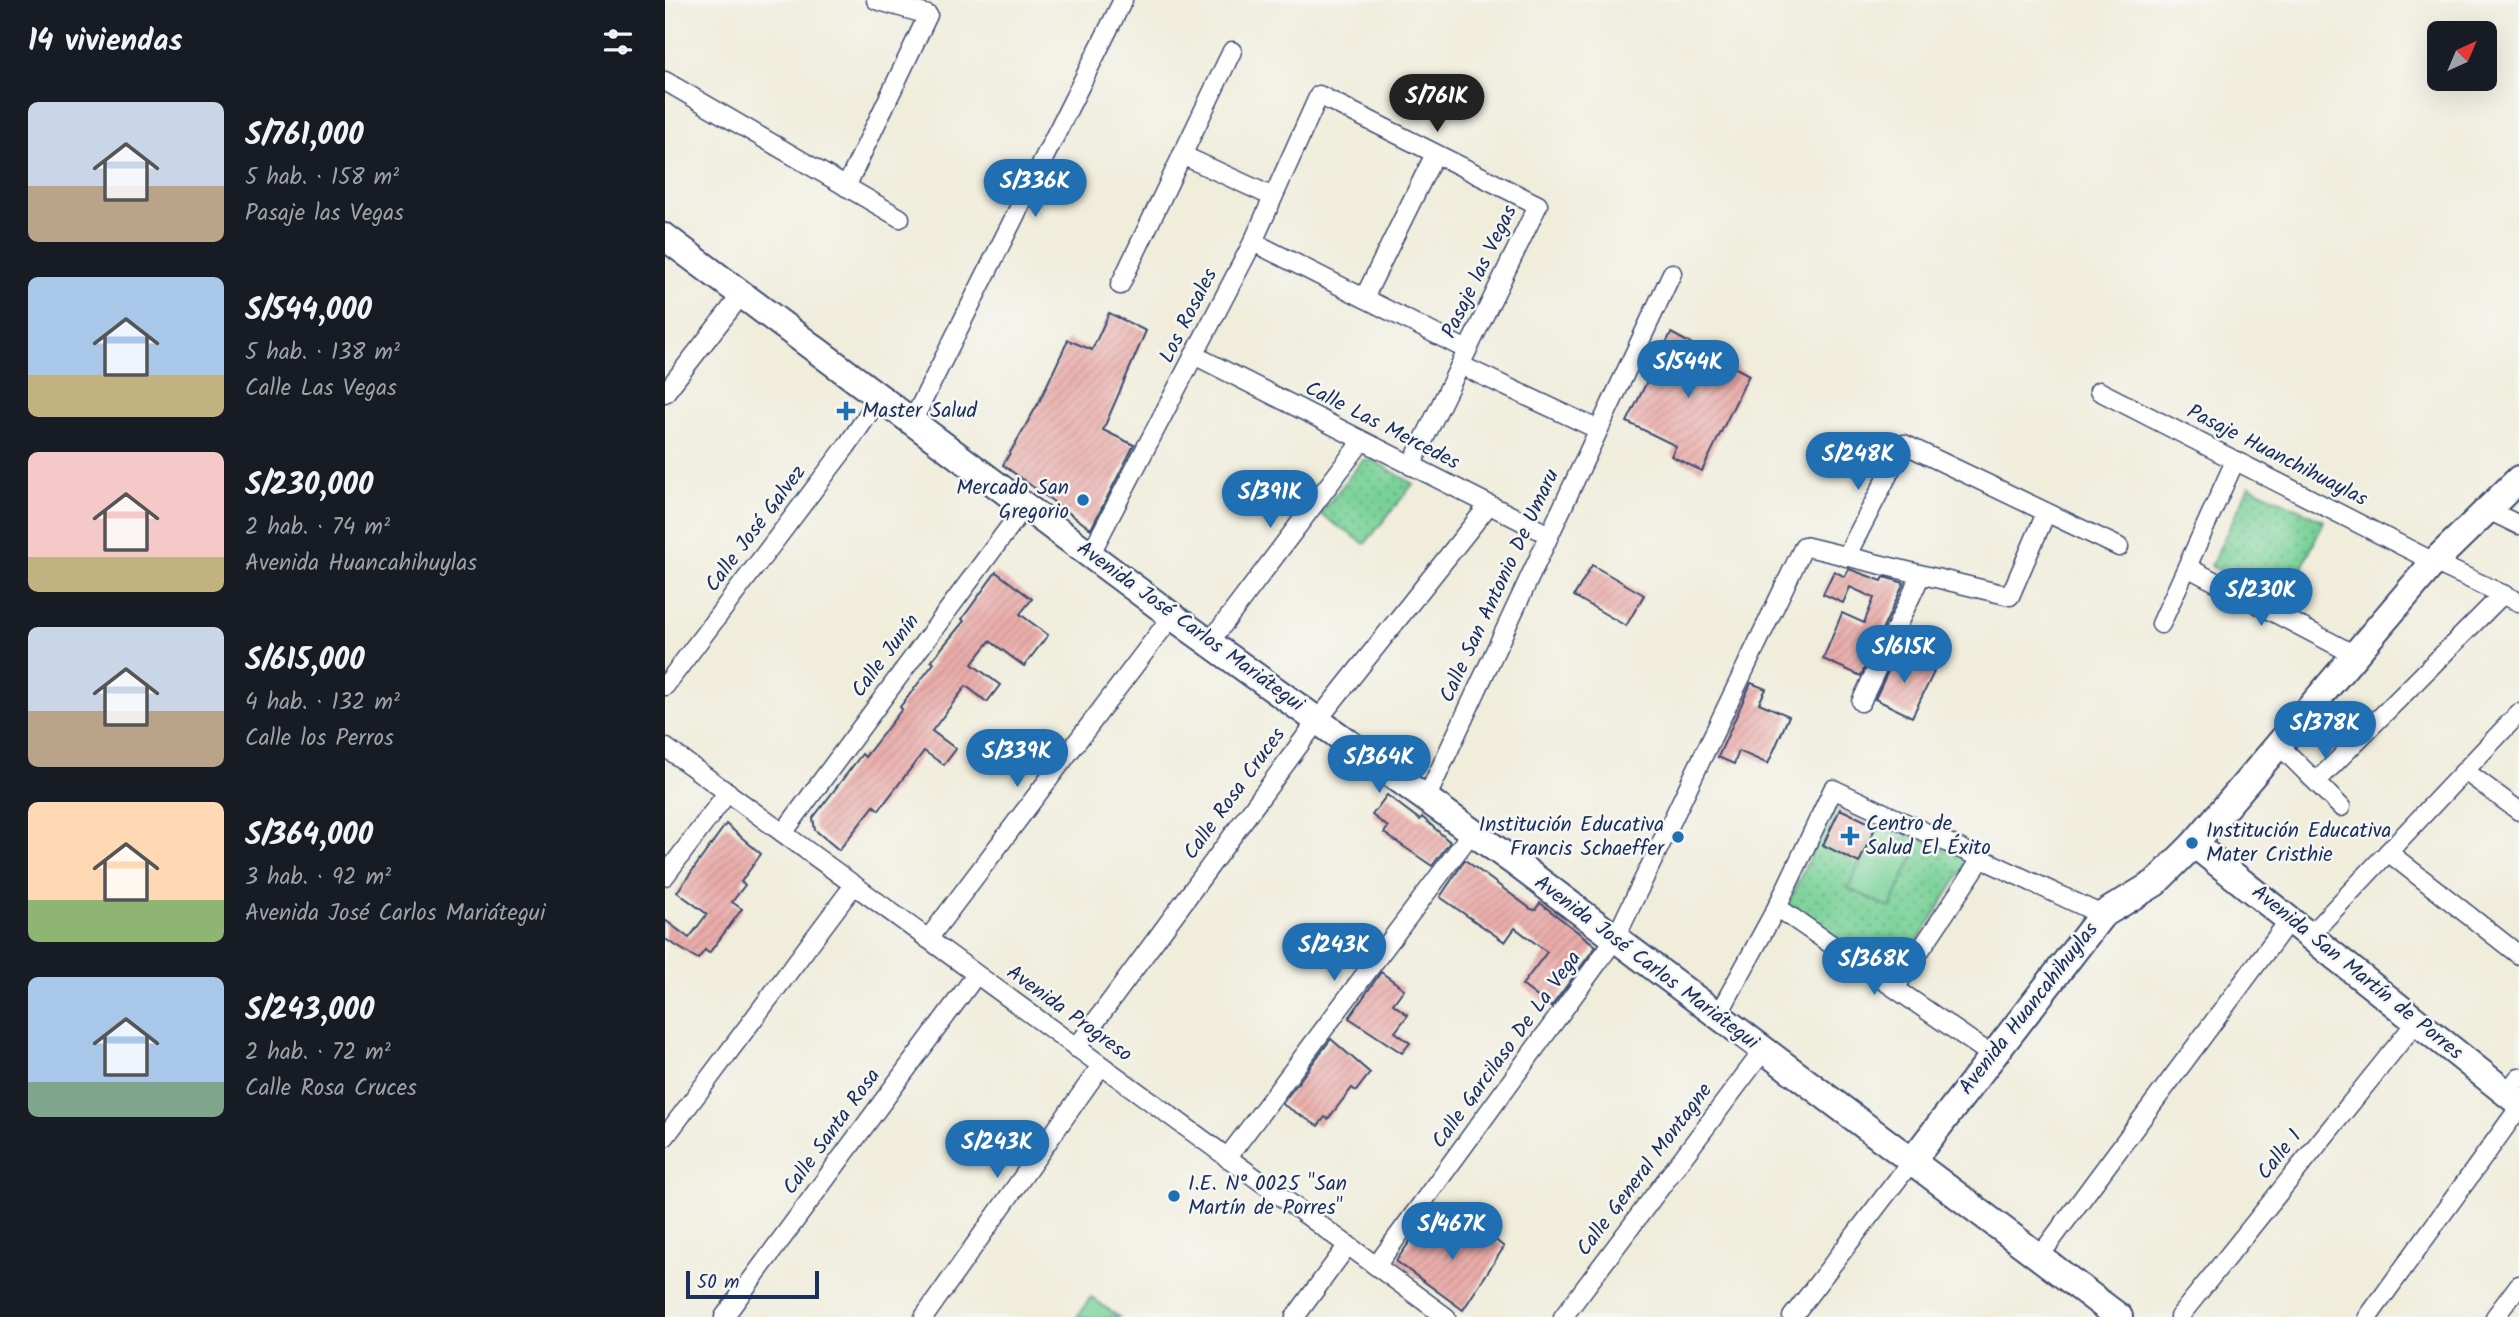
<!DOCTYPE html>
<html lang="es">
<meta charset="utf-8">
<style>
:root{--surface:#171b24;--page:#242831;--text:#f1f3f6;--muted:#9ea1a6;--accent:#1f6fb2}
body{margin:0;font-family:Kalam,sans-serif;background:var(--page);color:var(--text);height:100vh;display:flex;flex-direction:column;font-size:26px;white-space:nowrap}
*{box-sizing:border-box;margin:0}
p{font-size:23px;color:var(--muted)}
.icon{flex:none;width:38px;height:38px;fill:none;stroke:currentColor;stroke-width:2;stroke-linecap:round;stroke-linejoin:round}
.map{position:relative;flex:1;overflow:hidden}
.side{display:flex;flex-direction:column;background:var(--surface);width:665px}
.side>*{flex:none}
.needle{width:46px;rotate:44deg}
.fabs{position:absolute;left:1762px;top:21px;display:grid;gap:14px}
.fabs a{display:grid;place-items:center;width:70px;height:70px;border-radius:10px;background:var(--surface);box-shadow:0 7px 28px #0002;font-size:35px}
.scale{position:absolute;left:21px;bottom:18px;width:133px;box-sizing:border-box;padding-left:7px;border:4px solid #1b2f5e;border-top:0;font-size:19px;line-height:24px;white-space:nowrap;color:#1b2f5e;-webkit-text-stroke:5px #f6f6f2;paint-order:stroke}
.price{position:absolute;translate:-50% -60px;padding:0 16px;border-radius:24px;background:var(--accent);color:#fff;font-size:23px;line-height:46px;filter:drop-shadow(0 2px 4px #0008)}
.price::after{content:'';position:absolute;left:50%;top:42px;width:21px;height:16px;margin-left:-10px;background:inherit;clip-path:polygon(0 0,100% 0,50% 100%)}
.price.selected{background:#222;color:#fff}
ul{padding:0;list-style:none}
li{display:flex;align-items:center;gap:21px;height:175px;padding:0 28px}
li span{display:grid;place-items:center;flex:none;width:196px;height:140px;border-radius:10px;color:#555}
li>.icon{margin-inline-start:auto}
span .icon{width:84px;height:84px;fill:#fffc;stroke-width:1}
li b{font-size:30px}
h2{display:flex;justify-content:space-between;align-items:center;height:84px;padding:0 28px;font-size:30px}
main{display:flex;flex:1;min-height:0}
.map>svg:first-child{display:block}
.park{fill:url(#park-dots);stroke:#4a807a;stroke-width:2}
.pitch{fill:#78d197;stroke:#4a807a;stroke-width:2}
.building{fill:url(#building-hatch)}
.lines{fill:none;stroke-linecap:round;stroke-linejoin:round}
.street-casing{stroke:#3b4c71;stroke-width:21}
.secondary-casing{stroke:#3b4c71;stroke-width:30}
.street{stroke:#fff;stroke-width:18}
.secondary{stroke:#fff;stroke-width:26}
.poi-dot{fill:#1f6fb2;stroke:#f6f6f2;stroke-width:2.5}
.labels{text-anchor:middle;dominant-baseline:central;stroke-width:5;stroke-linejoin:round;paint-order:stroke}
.street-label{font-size:21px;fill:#1b2f5e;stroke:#f6f6f2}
.poi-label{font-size:21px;fill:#1b2f5e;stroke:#f6f6f2;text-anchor:start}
</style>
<main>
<section class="side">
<h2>14 viviendas<svg class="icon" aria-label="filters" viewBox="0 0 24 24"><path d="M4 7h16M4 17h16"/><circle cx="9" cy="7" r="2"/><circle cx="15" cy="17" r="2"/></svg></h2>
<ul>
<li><span style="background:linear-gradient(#c9d6e8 60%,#b9a48a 0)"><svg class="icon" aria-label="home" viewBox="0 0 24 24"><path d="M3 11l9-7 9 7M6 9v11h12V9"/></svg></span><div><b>S/761,000</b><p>5 hab. · 158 m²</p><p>Pasaje las Vegas</p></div></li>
<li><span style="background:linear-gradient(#a9c7e8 70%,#c2b280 0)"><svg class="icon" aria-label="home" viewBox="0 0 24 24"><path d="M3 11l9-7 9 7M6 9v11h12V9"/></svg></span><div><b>S/544,000</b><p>5 hab. · 138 m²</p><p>Calle Las Vegas</p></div></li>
<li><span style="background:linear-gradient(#f6c9c9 75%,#c2b280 0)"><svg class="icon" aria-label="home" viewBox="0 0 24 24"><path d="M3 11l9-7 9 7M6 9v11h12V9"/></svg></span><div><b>S/230,000</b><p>2 hab. · 74 m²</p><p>Avenida Huancahihuylas</p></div></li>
<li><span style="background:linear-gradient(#c9d6e8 60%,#b9a48a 0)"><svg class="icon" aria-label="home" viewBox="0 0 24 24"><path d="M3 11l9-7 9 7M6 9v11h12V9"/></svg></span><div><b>S/615,000</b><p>4 hab. · 132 m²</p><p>Calle los Perros</p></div></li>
<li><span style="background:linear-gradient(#ffd9b3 70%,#8fb573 0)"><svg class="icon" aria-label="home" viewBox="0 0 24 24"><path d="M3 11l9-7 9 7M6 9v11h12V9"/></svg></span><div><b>S/364,000</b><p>3 hab. · 92 m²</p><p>Avenida José Carlos Mariátegui</p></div></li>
<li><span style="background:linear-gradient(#a9c7e8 75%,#7fa58c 0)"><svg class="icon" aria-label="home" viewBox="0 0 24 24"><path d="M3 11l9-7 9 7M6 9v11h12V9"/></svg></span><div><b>S/243,000</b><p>2 hab. · 72 m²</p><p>Calle Rosa Cruces</p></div></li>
</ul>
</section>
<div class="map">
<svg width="1854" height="1317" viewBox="0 0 1854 1317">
<defs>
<pattern id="park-dots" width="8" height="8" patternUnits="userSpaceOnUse" patternTransform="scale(1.75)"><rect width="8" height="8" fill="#78d197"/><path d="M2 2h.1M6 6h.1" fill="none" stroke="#62aa7e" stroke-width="1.8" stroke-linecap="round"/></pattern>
<pattern id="building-hatch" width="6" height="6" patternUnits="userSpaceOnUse" patternTransform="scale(1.75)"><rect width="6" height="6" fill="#e9aca9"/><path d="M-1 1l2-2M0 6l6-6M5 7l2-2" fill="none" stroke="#c79494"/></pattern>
</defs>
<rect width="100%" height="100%" fill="#f6f6f2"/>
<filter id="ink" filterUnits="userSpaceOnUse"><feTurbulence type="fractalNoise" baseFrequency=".0143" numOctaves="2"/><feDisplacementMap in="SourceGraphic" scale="14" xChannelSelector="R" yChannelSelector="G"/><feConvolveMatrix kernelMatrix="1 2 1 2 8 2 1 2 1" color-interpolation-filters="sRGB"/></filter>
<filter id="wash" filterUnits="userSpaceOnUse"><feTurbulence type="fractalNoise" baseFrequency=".00686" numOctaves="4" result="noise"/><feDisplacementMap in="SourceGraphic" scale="28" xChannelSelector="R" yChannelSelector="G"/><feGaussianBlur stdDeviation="1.57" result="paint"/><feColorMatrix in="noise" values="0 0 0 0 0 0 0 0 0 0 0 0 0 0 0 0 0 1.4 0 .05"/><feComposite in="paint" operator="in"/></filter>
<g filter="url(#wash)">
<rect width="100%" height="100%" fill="#f0eddb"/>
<g class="park">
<path d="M698,460H708L748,484L700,544L655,514Z"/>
<path d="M1584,486L1659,521L1622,601L1546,566Z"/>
<path d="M1172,801L1304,860L1228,980L1121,907Z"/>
</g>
<g class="pitch">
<path d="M1211,826L1253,846L1225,908L1183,888Z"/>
<path d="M426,1297L454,1317H412Z"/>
</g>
<g id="blocks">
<g class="building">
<path d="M444,313L481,331L438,430L469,445L426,529L338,465L374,402L403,340L427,350Z"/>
<path d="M1006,333L1084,375L1037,471L1006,456L1011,446L962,422Z"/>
<path d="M927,565L979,595L961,626L909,596Z"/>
<path d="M1184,569L1217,581L1219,577L1239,583L1196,676L1158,659L1177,613L1199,623L1209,598L1185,587L1178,603L1158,594L1169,571L1180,577Z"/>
<path d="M331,572L367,599L355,614L383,635L359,666L325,641L307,664L335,685L322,702L301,686L267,731L291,749L279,765L259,751L214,810L209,806L174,850L150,830L148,818L197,754L200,757L237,709L235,707L269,663L266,661L299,621L297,619Z"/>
<path d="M1231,654L1269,672L1247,717L1210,699Z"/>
<path d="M1086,683L1101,689L1094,703L1124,716L1103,764L1074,751L1069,764L1053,757Z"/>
<path d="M722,795L755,820L757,817L785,842L767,866L719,833L723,827L707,815Z"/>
<path d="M1175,809L1211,826L1194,863L1158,845Z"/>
<path d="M61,824L96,854L76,882L80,885L67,902L77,909L44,953L40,950L33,959L0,939V920L24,938L42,914L12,892Z"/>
<path d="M800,860L866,909L870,910L875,903L931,946L886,1007L857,985L882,952L850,928L840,942L775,897Z"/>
<path d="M716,972L739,989L728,1004L743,1015L730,1032L745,1043L737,1053L684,1018Z"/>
<path d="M666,1039L705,1073L691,1091L687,1088L663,1119L660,1117L653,1126L617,1104Z"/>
<path d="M808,1221L839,1247L798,1310L731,1261L756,1226L788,1249Z"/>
</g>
</g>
</g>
<g filter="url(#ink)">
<use href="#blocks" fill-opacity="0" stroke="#3b4c71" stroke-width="2"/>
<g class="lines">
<defs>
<g id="street">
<path d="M0,81L235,218"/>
<path d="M517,155L608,197"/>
<path d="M181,187L263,15L211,0"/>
<path d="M588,242L802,350"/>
<path d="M455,285L567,51"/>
<path d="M699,298L770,154"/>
<path d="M529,355L884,535"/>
<path d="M795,365L932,429"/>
<path d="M1434,391L1769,562L1854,602"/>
<path d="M0,393L77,294"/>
<path d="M247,422L458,0"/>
<path d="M1823,510L1854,525"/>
<path d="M426,553L588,242L654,95L873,205L746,466"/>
<path d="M1181,557L1239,444L1454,547"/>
<path d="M1522,567L1688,654"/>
<path d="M1496,624L1570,461"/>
<path d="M545,642L697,441"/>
<path d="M0,686L181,447L215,397"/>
<path d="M1196,702L1256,575"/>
<path d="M1613,744L1676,807"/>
<path d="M0,747L781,1317"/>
<path d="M1800,771L1854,811"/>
<path d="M1653,780L1838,594"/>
<path d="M761,799L1007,273"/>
<path d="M118,833L360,506"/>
<path d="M1723,852L1854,955"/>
<path d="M0,876L63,792"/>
<path d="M1112,907L1328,1056"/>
<path d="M1645,935L1854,713"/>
<path d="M263,939L507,616"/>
<path d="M1230,988L1317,858"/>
<path d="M1052,1017L1112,907L1168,789L1437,915"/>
<path d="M411,1048L652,721L823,506"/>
<path d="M1842,1093L1854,1077"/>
<path d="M0,1137L189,885"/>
<path d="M562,1158L807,832"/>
<path d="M1374,1257L1625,919"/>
<path d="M711,1266L950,939L1139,546L1345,596L1381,513"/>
<path d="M59,1317L311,975"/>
<path d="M259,1317L436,1066"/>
<path d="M630,1317L683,1245"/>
<path d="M898,1317L1098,1051"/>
<path d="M1127,1317L1246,1162"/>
<path d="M1514,1317L1752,1021"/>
<path d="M1703,1317L1854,1108"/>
<path d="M1830,1317L1854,1285"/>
</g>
<g id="secondary">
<path d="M0,237L507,616L849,862L1454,1317"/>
<path d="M1529,844L1854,1103"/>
<path d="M1246,1162L1437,915L1490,883L1529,844L1769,562L1854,479"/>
</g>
</defs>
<use href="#street" class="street-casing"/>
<use href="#secondary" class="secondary-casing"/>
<use href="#street" class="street"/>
<use href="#secondary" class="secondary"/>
</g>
</g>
<g class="poi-dot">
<path d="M177.5 400.5h7v7h7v7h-7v7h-7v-7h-7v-7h7z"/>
<circle cx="418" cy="500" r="7"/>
<path d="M1181.5 825.5h7v7h7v7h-7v7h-7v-7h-7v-7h7z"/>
<circle cx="1013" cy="837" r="7"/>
<circle cx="1527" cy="843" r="7"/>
<circle cx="509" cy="1196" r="7"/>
</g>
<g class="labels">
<g class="street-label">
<text transform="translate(815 272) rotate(-64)">Pasaje las Vegas</text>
<text transform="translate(524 316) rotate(-63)">Los Rosales</text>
<text transform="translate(717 426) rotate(27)">Calle Las Mercedes</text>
<text transform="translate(1612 456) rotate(27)">Pasaje Huanchihuaylas</text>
<text transform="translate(91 529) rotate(-53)">Calle José Galvez</text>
<text transform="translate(835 586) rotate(-65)">Calle San Antonio De Umaru</text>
<text transform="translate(525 627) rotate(36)">Avenida José Carlos Mariátegui</text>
<text transform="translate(221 656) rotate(-53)">Calle Junín</text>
<text transform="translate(570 794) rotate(-54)">Calle Rosa Cruces</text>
<text transform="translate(981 963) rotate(37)">Avenida José Carlos Mariátegui</text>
<text transform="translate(1692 973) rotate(39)">Avenida San Martín de Porres</text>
<text transform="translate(1364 1009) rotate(-52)">Avenida Huancahihuylas</text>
<text transform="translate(404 1014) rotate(36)">Avenida Progreso</text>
<text transform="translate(842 1050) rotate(-54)">Calle Garcilaso De La Vega</text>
<text transform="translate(167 1132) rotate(-54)">Calle Santa Rosa</text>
<text transform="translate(1615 1155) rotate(-51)">Calle 1</text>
<text transform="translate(980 1170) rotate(-53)">Calle General Montagne</text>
</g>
<g class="poi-label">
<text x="197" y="411">Master Salud</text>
<text x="404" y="488" text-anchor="end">Mercado San<tspan x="404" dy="24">Gregorio</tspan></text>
<text x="1201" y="824">Centro de<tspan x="1201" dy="24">Salud El Éxito</tspan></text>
<text x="999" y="825" text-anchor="end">Institución Educativa<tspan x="999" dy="24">Francis Schaeffer</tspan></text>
<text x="1541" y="831">Institución Educativa<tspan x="1541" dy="24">Mater Cristhie</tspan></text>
<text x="523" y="1184">I.E. N° 0025 "San<tspan x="523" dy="24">Martín de Porres"</tspan></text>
</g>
</g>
</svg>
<div class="fabs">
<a><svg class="needle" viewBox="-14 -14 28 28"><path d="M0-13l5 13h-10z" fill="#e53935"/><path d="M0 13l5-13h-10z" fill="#9ea1a6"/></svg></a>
</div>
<div class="scale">50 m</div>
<b class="price selected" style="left:772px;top:134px">S/761K</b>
<b class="price" style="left:370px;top:219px">S/336K</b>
<b class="price" style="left:1023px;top:400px">S/544K</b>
<b class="price" style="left:1193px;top:492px">S/248K</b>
<b class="price" style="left:605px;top:530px">S/391K</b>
<b class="price" style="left:1596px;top:628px">S/230K</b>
<b class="price" style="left:1239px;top:685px">S/615K</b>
<b class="price" style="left:1660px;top:761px">S/378K</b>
<b class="price" style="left:352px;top:789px">S/339K</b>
<b class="price" style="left:714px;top:795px">S/364K</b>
<b class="price" style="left:669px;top:983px">S/243K</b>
<b class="price" style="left:1209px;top:997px">S/368K</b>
<b class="price" style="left:332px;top:1180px">S/243K</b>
<b class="price" style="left:787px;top:1262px">S/467K</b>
</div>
</main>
